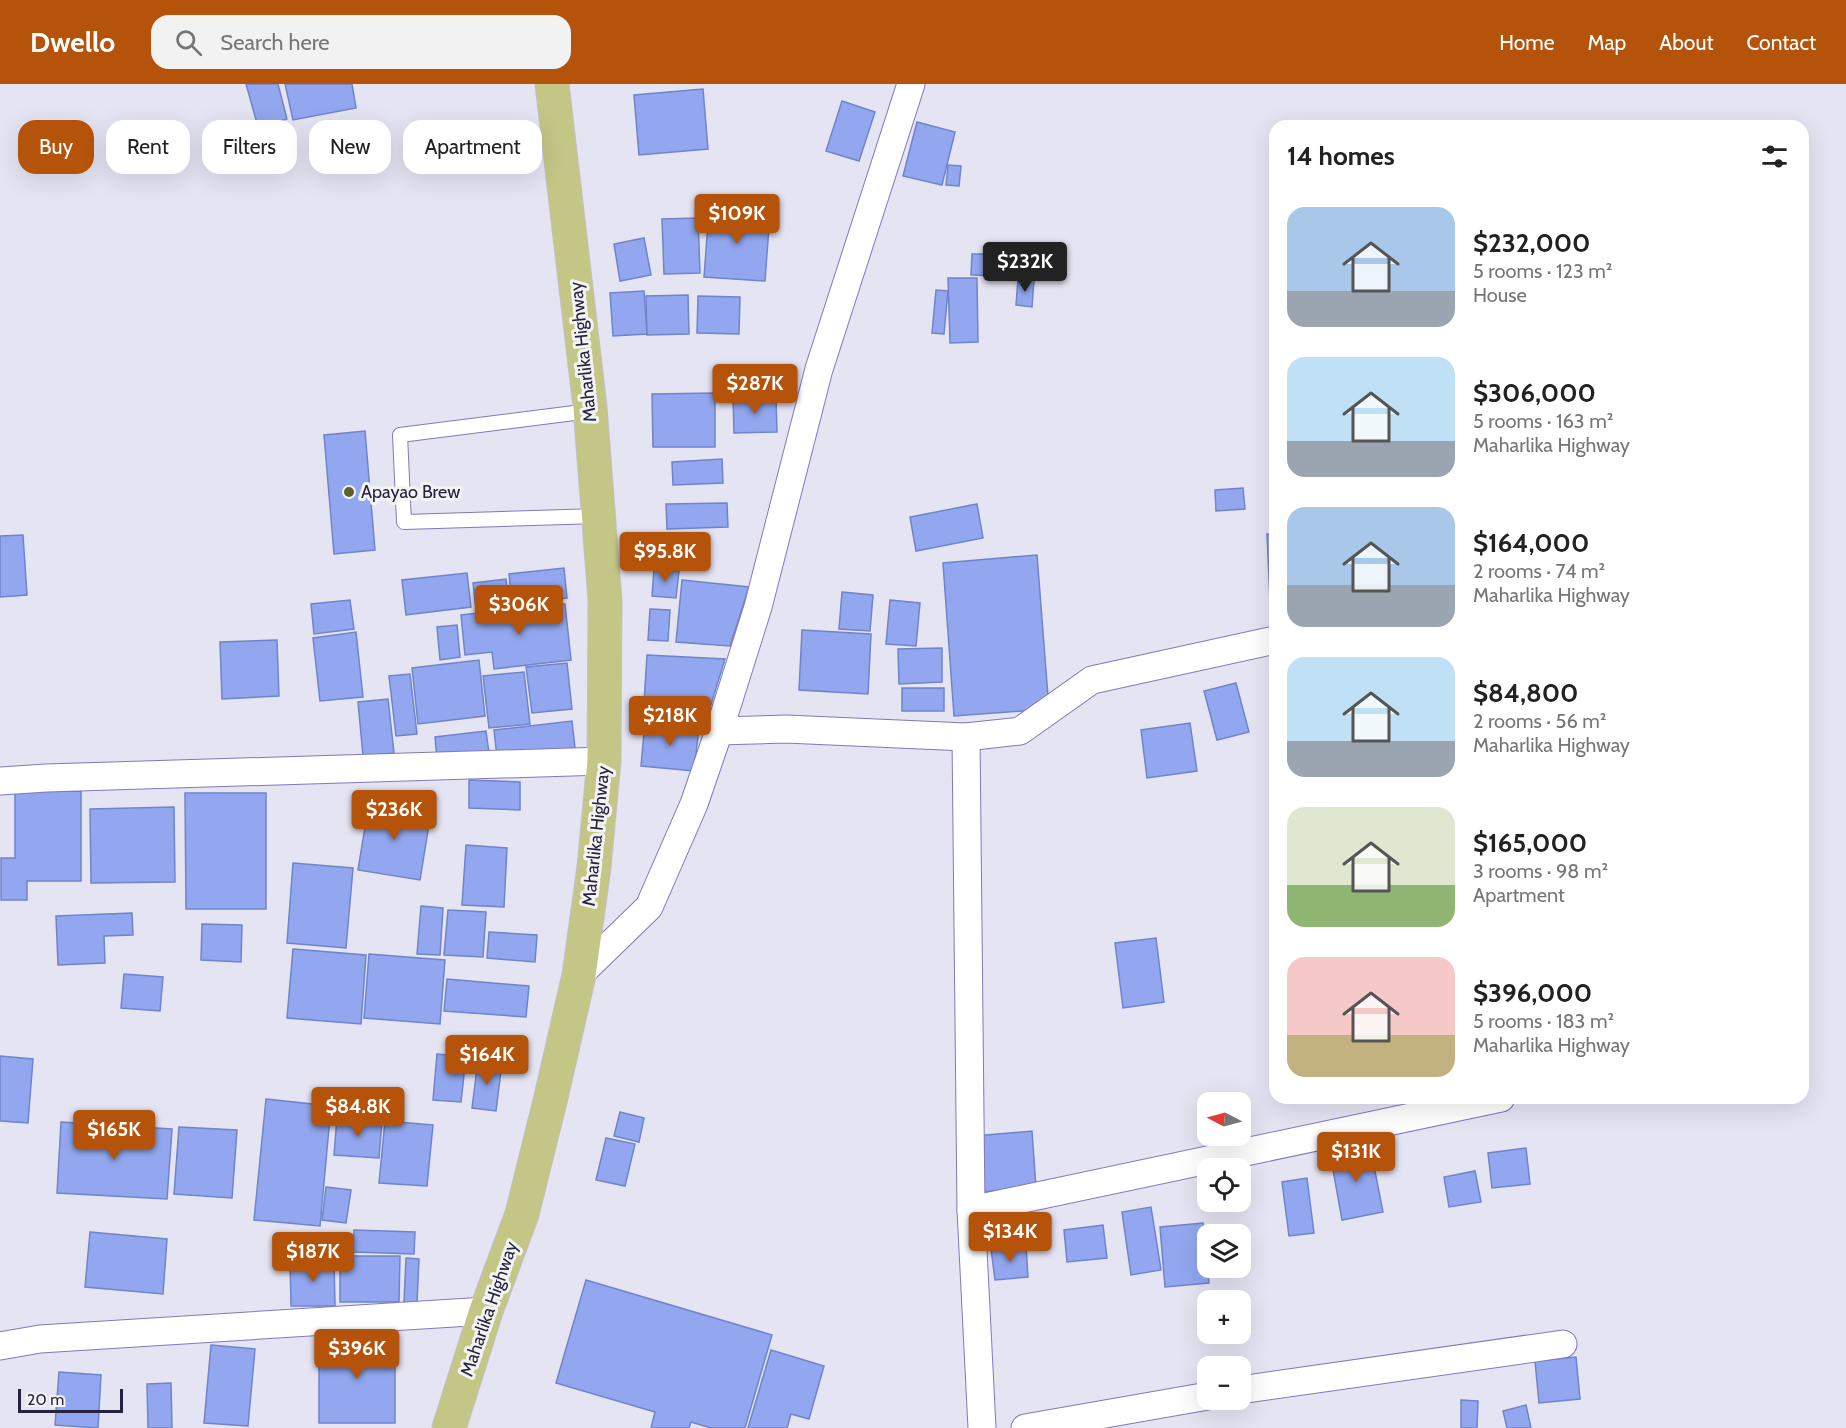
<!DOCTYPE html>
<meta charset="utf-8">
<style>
:root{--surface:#fff;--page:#f2f2f2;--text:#222;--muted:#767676;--accent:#b45309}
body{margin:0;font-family:Cabin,sans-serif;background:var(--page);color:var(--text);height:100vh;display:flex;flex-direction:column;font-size:22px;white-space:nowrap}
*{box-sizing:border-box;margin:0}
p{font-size:20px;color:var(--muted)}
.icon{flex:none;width:33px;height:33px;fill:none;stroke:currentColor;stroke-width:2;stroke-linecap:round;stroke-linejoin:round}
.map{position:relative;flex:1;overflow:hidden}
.side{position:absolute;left:1269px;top:36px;width:540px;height:984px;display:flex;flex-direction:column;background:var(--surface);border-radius:18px;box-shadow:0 6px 24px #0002}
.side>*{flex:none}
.guide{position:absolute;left:18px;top:36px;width:570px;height:54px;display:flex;gap:12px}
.needle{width:39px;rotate:276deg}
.tools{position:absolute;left:1197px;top:1008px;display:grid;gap:12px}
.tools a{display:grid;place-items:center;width:54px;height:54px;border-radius:12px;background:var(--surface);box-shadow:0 6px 24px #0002;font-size:30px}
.scale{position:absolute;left:18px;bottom:15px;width:105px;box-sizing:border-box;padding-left:6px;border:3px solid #27223f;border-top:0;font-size:16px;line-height:21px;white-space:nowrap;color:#27223f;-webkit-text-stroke:4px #f3f3f3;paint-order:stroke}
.price{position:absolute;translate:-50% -51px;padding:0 14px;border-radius:6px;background:var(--accent);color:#fff;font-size:20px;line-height:39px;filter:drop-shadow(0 2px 3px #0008)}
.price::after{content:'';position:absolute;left:50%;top:36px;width:18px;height:14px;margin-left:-9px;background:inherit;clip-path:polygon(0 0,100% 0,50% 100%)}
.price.on{background:#222;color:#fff}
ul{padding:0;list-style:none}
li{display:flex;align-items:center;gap:18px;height:150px;padding:0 18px}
li span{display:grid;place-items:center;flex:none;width:168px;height:120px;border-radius:18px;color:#555}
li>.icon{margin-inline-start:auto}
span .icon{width:72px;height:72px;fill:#fffc;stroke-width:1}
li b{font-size:26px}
h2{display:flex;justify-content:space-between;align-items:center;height:72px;padding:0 18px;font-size:26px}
.tag{padding:0 21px;border-radius:18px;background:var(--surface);box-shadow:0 6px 24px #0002;font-size:21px;line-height:54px}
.tag.on{background:var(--accent);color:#fff}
header{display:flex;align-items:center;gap:36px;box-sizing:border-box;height:84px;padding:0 30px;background:var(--accent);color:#fff}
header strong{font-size:28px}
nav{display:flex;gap:33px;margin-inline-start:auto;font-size:21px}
.search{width:420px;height:54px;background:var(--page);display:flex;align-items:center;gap:15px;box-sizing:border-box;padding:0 21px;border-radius:18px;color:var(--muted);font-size:22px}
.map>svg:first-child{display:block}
.building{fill:#92a7ef;stroke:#7084c8;stroke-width:1.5}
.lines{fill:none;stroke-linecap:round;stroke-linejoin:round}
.lane-casing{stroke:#8377bd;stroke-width:16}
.street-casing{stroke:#8377bd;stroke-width:29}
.primary-casing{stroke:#c3c1c9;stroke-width:35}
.lane{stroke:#fff;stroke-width:14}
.street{stroke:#fff;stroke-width:27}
.primary{stroke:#c4c686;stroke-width:33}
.poi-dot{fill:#5d5f2d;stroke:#f3f3f3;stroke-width:2}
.labels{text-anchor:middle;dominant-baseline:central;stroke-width:6;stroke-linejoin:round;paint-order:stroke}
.street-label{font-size:18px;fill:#27223f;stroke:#f3f3f3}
.poi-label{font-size:18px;fill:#27223f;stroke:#f3f3f3;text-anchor:start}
</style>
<header>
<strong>Dwello</strong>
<div class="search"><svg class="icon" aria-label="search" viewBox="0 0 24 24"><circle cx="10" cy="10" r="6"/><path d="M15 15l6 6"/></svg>Search here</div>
<nav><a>Home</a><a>Map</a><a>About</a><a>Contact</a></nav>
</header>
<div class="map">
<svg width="1846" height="1344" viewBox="0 0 1846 1344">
<rect width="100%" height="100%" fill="#e5e4f3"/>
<g class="building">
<path d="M246,0H278L287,35L258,43Z"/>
<path d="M285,0H352L356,24L293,36Z"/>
<path d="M703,5L708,65L639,71L634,11Z"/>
<path d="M842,17L875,28L859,77L826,67Z"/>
<path d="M917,38L955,48L942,101L903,92Z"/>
<path d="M948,81L961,82L959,102L946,101Z"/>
<path d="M709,126L770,129L765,197L704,193Z"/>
<path d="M698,134L700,189L664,190L662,135Z"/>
<path d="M644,154L651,191L620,197L614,160Z"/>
<path d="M972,170H1002L1001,192L971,191Z"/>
<path d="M948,194H977L978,258L950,259Z"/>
<path d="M1018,195L1034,196L1032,223L1016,221Z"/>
<path d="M936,206L948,207L944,250L932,249Z"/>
<path d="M644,207L647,250L613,252L610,209Z"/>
<path d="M688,211L689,250L647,251L646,212Z"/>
<path d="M698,212L740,213L739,250L697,249Z"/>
<path d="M715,309V363H653L652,310Z"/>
<path d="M776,313L777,348L734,349L733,314Z"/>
<path d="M365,347L375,466L334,470L324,351Z"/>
<path d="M722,375L723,399L673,401L672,378Z"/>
<path d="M1243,404L1245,425L1216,427L1215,406Z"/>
<path d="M727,419L728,443L667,445L666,420Z"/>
<path d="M977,420L983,454L916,467L910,433Z"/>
<path d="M1267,450H1275V518H1270Z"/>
<path d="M23,451L27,511L0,513V452Z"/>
<path d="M1037,471L1049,625L954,632L943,479Z"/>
<path d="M564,484L567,514L512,520L509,490Z"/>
<path d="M654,485L679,487L676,514L652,512Z"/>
<path d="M467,489L471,523L406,531L402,496Z"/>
<path d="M506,495L509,522L476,526L473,499Z"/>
<path d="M682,496L749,503L730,562L676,558Z"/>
<path d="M842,508L873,511L870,547L839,545Z"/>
<path d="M350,516L354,545L314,550L311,520Z"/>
<path d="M890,516L920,519L916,562L886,560Z"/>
<path d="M565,520L571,576L494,585L492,568L465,571L461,531Z"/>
<path d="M650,525L670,526L668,557L648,556Z"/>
<path d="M457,541L460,573L440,576L437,543Z"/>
<path d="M802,546L871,550L868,610L799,606Z"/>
<path d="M356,548L363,613L320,617L313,554Z"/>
<path d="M277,556L279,612L222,615L220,558Z"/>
<path d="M942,564V598L899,600L898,565Z"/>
<path d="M647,571L725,575L705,640L643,635Z"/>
<path d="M479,576L485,632L418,640L412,584Z"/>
<path d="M567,579L572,625L532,629L526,583Z"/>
<path d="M524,588L530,640L489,644L483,592Z"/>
<path d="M410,590L417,650L396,652L389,592Z"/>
<path d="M1236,599L1249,648L1217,656L1204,607Z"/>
<rect x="902" y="604" width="42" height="23"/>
<path d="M388,615L394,669L363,672L358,618Z"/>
<path d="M572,637L575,664L497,673L494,646Z"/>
<path d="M645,638L699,644L694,687L641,682Z"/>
<path d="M1190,639L1197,687L1147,694L1141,646Z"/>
<path d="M486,647L489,669L437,675L435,653Z"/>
<path d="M469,696L520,698V726L469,724Z"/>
<path d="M81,707V797H27V816H1V774H15V708Z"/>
<path d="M185,709H266V825H186Z"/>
<path d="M369,718L431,728L420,796L358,786Z"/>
<path d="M174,723L175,798L91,799L90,725Z"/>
<path d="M466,761L507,764L504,823L462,821Z"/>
<path d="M293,779L353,784L346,864L287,859Z"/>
<path d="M421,822L443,824L440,871L417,870Z"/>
<path d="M448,826L486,828L483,873L444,871Z"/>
<path d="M132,829L133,851L104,852L105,879L58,881L56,832Z"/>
<path d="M202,840L242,841L241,878L201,876Z"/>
<path d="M489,848L537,851L535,878L487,874Z"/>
<path d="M1156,854L1164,918L1123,924L1115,859Z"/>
<path d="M293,865L366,871L361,940L287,934Z"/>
<path d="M369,870L445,876L440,940L364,934Z"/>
<path d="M124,890L163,893L160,927L121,924Z"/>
<path d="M447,895L529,902L526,933L444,927Z"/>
<path d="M437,970L466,973L461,1018L433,1016Z"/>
<path d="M0,972L33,975L28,1039L0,1037Z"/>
<path d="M478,976L502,979L496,1027L472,1024Z"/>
<path d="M266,1015L331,1022L320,1142L254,1136Z"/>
<path d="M620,1028L644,1034L639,1058L614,1052Z"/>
<path d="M337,1033L382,1037L379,1074L334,1071Z"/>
<path d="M385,1037L433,1041L427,1102L379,1099Z"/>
<path d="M61,1038L172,1045L167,1115L57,1109Z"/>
<path d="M179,1043L237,1046L232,1114L174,1110Z"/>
<path d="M1032,1047L1036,1104L980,1108L975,1052Z"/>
<path d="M606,1054L635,1060L625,1102L596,1096Z"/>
<path d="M1370,1062L1383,1128L1342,1136L1330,1069Z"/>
<path d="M1526,1064L1530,1100L1492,1104L1488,1069Z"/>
<path d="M1475,1087L1481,1118L1449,1123L1444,1093Z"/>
<path d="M1307,1094L1314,1149L1289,1152L1282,1098Z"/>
<path d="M326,1103L351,1106L346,1139L322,1136Z"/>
<path d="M1151,1123L1161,1186L1131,1191L1122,1128Z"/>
<path d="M1203,1139L1209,1199L1165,1203L1160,1143Z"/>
<path d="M1103,1141L1107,1174L1067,1178L1064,1146Z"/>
<path d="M354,1146L415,1148L414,1170L353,1168Z"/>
<path d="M90,1148L167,1155L163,1210L85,1203Z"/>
<path d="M1026,1162L1028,1193L995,1196L991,1165Z"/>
<path d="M340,1172H400L399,1218H340Z"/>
<path d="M406,1174L419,1175L417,1219L404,1218Z"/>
<path d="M334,1175L335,1222H291L290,1176Z"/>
<path d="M586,1196L772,1251L745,1344H711L691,1338L689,1344H651L655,1328L556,1299Z"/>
<rect x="319" y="1253" width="76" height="86"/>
<path d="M211,1261L255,1265L248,1342L204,1339Z"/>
<path d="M771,1266L824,1282L809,1335L791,1330L787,1344H748Z"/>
<path d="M1576,1273L1580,1315L1539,1319L1535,1277Z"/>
<path d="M59,1288L101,1291L98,1344L55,1341Z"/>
<path d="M171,1299L172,1344H148L147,1300Z"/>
<path d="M1461,1316L1478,1317L1477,1344H1461Z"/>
<path d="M1526,1321L1531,1344H1507L1503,1327Z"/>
</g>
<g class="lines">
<defs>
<path id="lane" d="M590,327L400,351L404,438L599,432"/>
<g id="street">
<path d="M719,647L786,645L966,653L1020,647L1092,596L1275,556"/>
<path d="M966,653L971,1126L982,1344"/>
<path d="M0,697L46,694L604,677"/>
<path d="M579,891L649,823L694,720L719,647L758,523L819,285L911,0"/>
<path d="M971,1126L1501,1014"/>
<path d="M0,1262L40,1255L486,1227"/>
<path d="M1240,1306L1563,1260"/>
<path d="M1025,1344L1208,1312"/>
</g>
<path id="primary" d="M449,1344L486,1227L522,1130L551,1013L579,891L594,783L604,677L605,516L590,323L552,0"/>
</defs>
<use href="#lane" class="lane-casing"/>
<use href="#street" class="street-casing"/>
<use href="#primary" class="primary-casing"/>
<use href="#lane" class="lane"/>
<use href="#street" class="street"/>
<use href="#primary" class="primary"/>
</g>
<circle class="poi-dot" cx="349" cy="408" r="6"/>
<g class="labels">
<g class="street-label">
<text transform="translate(583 268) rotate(-96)">Maharlika Highway</text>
<text transform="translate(596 752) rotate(-84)">Maharlika Highway</text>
<text transform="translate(489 1225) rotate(-71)">Maharlika Highway</text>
</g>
<g class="poi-label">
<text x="361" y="408">Apayao Brew</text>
</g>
</g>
</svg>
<div class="tools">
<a><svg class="needle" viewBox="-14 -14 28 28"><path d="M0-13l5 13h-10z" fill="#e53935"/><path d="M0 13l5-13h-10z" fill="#767676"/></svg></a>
<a><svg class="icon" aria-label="locate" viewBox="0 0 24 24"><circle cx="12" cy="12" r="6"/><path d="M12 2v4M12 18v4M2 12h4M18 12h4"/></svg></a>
<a><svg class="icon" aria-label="layers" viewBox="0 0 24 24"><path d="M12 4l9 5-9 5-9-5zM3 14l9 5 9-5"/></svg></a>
<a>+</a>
<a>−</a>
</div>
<div class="scale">20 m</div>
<b class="price" style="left:737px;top:161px">$109K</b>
<b class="price on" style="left:1025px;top:209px">$232K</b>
<b class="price" style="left:755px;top:331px">$287K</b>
<b class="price" style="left:665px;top:499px">$95.8K</b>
<b class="price" style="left:519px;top:552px">$306K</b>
<b class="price" style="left:670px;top:663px">$218K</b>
<b class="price" style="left:394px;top:757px">$236K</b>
<b class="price" style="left:487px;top:1002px">$164K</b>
<b class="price" style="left:358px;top:1054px">$84.8K</b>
<b class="price" style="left:114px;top:1077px">$165K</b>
<b class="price" style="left:1356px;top:1099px">$131K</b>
<b class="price" style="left:1010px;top:1179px">$134K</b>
<b class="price" style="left:313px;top:1199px">$187K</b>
<b class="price" style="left:357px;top:1296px">$396K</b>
<div class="guide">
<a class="tag on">Buy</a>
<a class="tag">Rent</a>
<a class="tag">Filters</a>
<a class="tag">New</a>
<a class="tag">Apartment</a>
</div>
<section class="side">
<h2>14 homes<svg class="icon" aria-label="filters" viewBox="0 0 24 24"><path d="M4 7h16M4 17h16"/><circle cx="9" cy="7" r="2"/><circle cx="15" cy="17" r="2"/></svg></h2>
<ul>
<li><span style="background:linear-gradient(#a9c7e8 70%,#9aa5b1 0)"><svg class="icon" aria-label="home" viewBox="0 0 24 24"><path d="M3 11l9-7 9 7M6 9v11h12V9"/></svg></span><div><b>$232,000</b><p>5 rooms · 123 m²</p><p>House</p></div></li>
<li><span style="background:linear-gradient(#bfe0f5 70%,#9aa5b1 0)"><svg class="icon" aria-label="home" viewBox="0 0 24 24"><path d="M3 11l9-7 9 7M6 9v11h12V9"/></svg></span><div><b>$306,000</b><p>5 rooms · 163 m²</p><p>Maharlika Highway</p></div></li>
<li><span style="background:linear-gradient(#a9c7e8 65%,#9aa5b1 0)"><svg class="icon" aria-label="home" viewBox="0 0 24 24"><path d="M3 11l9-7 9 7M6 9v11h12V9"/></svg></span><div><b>$164,000</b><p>2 rooms · 74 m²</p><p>Maharlika Highway</p></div></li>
<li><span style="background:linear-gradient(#bfe0f5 70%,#9aa5b1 0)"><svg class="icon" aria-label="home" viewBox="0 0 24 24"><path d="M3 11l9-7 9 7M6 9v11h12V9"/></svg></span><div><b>$84,800</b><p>2 rooms · 56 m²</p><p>Maharlika Highway</p></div></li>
<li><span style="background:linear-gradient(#dfe7d0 65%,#8fb573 0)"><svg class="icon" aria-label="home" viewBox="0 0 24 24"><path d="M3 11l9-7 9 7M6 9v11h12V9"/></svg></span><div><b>$165,000</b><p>3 rooms · 98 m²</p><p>Apartment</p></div></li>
<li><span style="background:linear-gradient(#f6c9c9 65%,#c2b280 0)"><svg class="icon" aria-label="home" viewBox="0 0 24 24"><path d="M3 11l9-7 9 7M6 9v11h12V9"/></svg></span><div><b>$396,000</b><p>5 rooms · 183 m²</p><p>Maharlika Highway</p></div></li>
</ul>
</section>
</div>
